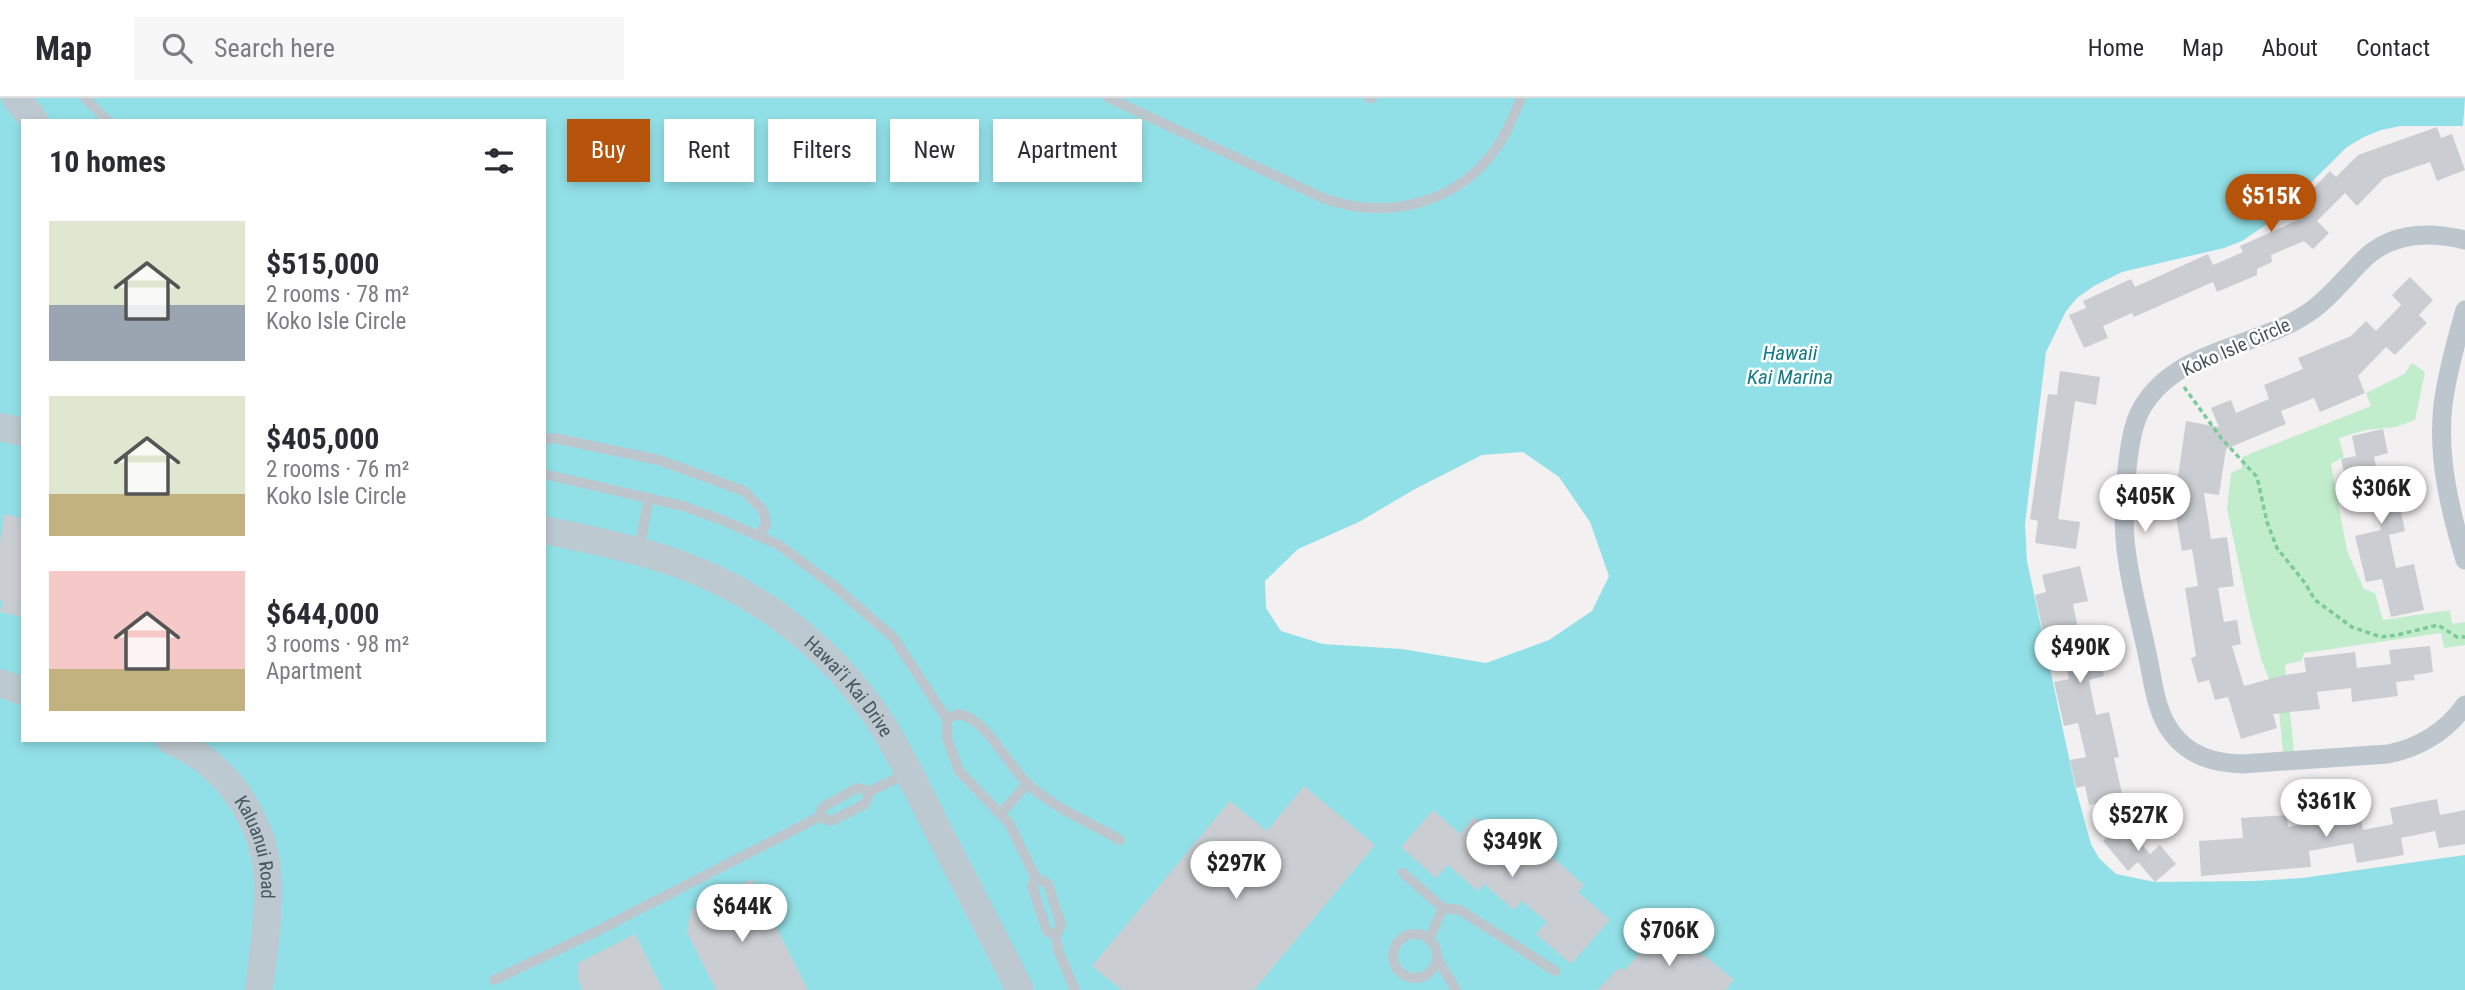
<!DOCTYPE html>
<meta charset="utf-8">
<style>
:root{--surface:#fff;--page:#f7f7f7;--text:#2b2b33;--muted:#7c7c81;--line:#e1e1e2;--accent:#b45309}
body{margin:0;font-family:"Roboto Condensed",sans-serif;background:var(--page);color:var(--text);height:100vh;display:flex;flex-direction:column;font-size:26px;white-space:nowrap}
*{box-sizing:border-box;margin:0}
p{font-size:23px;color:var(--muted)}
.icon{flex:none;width:38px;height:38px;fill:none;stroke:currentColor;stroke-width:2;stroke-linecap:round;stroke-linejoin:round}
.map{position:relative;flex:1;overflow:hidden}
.side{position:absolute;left:21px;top:21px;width:525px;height:623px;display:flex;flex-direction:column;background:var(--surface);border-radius:0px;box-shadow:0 4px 10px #0003}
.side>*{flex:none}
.hud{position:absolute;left:567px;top:21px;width:665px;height:63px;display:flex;gap:14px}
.price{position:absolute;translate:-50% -60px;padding:0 16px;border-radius:24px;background:#fff;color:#222;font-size:23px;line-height:46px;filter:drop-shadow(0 2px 4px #0008)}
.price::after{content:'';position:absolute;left:50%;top:42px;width:21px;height:16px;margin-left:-10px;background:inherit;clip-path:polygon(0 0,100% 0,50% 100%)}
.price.on{background:var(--accent);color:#fff}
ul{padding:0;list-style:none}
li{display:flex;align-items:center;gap:21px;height:175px;padding:0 28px}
li span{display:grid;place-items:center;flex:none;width:196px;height:140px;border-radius:0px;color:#555}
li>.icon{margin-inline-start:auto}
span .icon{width:84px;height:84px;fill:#fffc;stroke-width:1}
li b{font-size:30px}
h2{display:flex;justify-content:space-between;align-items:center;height:84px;padding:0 28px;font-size:30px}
.pill{padding:0 24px;border-radius:0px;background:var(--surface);box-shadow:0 4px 10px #0003;font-size:24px;line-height:63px}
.pill.on{background:var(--accent);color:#fff}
header{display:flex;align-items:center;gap:42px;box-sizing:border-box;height:98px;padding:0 35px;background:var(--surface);border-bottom:2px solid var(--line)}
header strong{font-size:33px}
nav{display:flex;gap:38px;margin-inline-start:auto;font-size:24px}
.search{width:490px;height:63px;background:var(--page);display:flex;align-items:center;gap:18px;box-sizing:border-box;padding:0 24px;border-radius:0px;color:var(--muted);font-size:26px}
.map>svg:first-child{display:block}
.green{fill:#c2edcd}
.water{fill:#92e0e7;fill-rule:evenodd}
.building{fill:#caced2}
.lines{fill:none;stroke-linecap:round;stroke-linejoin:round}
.path{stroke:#7cc99a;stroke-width:3.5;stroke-dasharray:5 3.5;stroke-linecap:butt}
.lane{stroke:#bdc6cc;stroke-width:10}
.street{stroke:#bdc6cc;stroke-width:19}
.secondary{stroke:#bdc9d1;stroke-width:28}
.labels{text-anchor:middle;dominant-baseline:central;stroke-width:5;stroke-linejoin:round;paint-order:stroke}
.street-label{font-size:19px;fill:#49565d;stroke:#fff}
.water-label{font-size:21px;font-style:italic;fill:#147c87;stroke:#fff}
</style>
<header>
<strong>Map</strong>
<div class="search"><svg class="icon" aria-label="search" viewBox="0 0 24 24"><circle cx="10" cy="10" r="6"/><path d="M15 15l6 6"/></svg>Search here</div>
<nav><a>Home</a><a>Map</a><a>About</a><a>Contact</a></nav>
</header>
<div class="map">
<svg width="2465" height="892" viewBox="0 0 2465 892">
<rect width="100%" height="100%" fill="#f3f0f1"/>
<path class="green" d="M2412,265L2425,274L2415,322L2396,329L2366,332L2339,340L2344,359L2331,366L2347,453L2364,491L2375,495L2383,522L2450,512L2452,526L2465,524V547L2444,550L2441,535L2304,555L2302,563L2286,566L2285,569L2294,653L2283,654L2278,603L2262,564L2250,518L2227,411L2231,375L2242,370V359L2371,308L2366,295L2404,276Z"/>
<path class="water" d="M0,0H2465L2463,28H2401L2381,32L2364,39L2347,49L2273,122L2242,143L2224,150L2122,174L2094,188L2077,200L2066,213L2046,254L2025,426L2027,463L2075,688L2091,746L2099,760L2116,776L2155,784L2254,783L2302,780L2465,757V892H0ZM23,23H544V642H23ZM1523,354L1559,379L1590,424L1609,478L1592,513L1549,542L1486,565L1402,551L1323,546L1281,533L1266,510L1265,483L1298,451L1359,424L1415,391L1482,357Z"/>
<g class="building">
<path d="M2437,29L2441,40L2452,36L2465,72L2437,83L2430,64L2384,80L2357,108L2345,95L2317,123L2329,135L2313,151L2304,143L2271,157L2272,164L2257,171V177L2217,194L2213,184L2134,219L2132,215L2103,228L2108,240L2084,250L2069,217L2086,210L2083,203L2131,181L2135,189L2208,156L2213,167L2243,154L2240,148L2309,117L2298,106L2330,73L2336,79L2358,57Z"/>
<path d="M2410,179L2433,202L2419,217L2427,225L2395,257L2386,249L2358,278L2365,295L2320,314L2314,300L2281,313L2286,326L2226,351L2219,397L2204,395L2211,441L2227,439L2234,488L2218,490L2224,524L2237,522L2241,546L2232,548L2244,588L2284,577L2306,574L2304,560L2355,554L2357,570L2391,566L2389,552L2430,548L2433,574L2414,577L2415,582L2396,584L2398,598L2352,604L2351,590L2317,594L2320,611L2273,616L2277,630L2241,641L2228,599L2215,602L2209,582L2198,585L2191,560L2196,558L2185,490L2198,488L2192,451L2182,453L2174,407L2186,323L2219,329L2211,310L2231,302L2236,315L2269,301L2264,287L2303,271L2298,260L2351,238L2366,223L2376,233L2401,207L2392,197Z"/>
<path d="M2060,273L2100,279L2096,307L2075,303L2058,421L2080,424L2076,451L2035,445L2038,423L2030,421L2048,296L2057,297Z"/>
<path d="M2383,331L2388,355L2374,359L2381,393L2396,390L2405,433L2389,437L2396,470L2414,466L2424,512L2391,519L2382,481L2366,484L2355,438L2381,432L2374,399L2351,404L2341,361L2356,358L2352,338Z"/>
<path d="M4,416L23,420V519L0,514L3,503L0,502V446Z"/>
<path d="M2080,468L2088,503L2073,506L2079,535L2093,532L2104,578L2089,582L2096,617L2109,614L2119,659L2114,660L2123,700L2089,707L2085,688L2076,690L2070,662L2086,659L2078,625L2064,628L2054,584L2069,581L2061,544L2046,548L2035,497L2046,494L2042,477Z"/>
<path d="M1304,688L1375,747L1254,892H1122L1092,868L1230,703L1267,733Z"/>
<path d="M2437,701L2440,717L2465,712V746L2439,750L2435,733L2401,740L2404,757L2357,765L2353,745L2309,753L2311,769L2201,778L2199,743L2243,740L2241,720L2287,717L2288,729L2360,715L2363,732L2393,726L2390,710Z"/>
<path d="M1433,712L1460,736L1474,719L1509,750L1517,740L1542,762L1548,755L1584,787L1578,794L1610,822L1571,866L1536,836L1547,824L1522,803L1514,812L1484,786L1478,793L1448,767L1436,780L1401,749Z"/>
<path d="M2124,725L2150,756L2160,747L2176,766L2155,784L2138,764L2128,773L2103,743Z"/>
<path d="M752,781L808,892H716L687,834L691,812Z"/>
<path d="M1665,825L1734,882L1726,892H1597L1619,870L1625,872Z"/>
<path d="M635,836L663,892H583L578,882V865Z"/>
</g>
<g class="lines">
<path class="path" d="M2184,289L2221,340L2257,379L2267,424L2277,450L2305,485L2315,502L2352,529L2381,539L2397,537L2438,527L2457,539H2465"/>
<g class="lane">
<path d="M85,0L108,23"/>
<path d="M1109,0L1323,100C1387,123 1458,106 1497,49C1508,34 1514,17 1521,0"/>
<path d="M1369,0H1372"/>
<path d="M544,341L554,340L659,362L744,393L762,411L765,419L766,427L758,438"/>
<path d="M544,376L683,408L722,422L779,447L834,488L893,539L947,621V640L959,673L1009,725L1036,780L1048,786L1061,827L1056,838L1058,852L1075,892"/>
<path d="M639,452L649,400"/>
<path d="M947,621L958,616C987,621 1006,665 1026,684C1052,709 1089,724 1120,742"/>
<path d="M1001,715L1028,685"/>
<path d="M819,719L831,723L865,706L870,693"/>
<path d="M1403,775L1443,810L1429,841"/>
<path d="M1036,780L1032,788L1047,833L1056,838"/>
<path d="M1443,810L1460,812L1555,873"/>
<circle cx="1415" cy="858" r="22"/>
<path d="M1437,860L1456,892"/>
<path d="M494,882L595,834L819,719L823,709L857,690L870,693L909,675"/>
</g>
<g class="street">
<path d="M2465,142C2428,133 2390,134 2362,163C2344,181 2329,201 2308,215C2258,249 2184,250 2147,302C2134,319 2131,340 2128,362C2125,388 2123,414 2125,441C2128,479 2139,517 2147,555C2153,582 2155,613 2172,635C2189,658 2214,665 2242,666L2388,656C2419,650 2447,633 2465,607"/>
<path d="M2465,212C2456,243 2447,275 2443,307C2437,359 2450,413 2465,462"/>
</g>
<g class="secondary">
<path d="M16,0L35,23"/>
<path d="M0,329L23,334"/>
<path id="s1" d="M544,432C602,444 659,455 713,480C781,511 842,564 883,628C904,662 922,700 940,736C967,788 994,840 1020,892"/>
<path d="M0,585L23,593"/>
<path id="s2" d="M170,642C227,666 266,723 268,785C269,820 263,857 259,892"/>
</g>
</g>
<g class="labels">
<g class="street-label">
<text transform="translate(2236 249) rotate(-24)">Koko Isle Circle</text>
<text stroke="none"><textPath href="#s1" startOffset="352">Hawai’i Kai Drive</textPath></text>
<text stroke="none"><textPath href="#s2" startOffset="145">Kaluanui Road</textPath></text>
</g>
<g class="water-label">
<text x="1790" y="255">Hawaii<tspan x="1790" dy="24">Kai Marina</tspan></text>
</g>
</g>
</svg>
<b class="price on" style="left:2271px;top:136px">$515K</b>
<b class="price" style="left:2381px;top:428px">$306K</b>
<b class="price" style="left:2145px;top:436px">$405K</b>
<b class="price" style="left:2080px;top:587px">$490K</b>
<b class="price" style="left:2326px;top:741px">$361K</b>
<b class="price" style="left:2138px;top:755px">$527K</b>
<b class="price" style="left:1512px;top:781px">$349K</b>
<b class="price" style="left:1236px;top:803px">$297K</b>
<b class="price" style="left:742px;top:846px">$644K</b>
<b class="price" style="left:1669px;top:870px">$706K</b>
<div class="hud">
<a class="pill on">Buy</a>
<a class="pill">Rent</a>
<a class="pill">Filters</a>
<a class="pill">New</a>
<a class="pill">Apartment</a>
</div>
<section class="side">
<h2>10 homes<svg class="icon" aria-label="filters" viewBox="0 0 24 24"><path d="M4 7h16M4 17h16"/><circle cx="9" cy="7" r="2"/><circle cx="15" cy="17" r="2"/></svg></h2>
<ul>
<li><span style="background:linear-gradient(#dfe7d0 60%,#9aa5b1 0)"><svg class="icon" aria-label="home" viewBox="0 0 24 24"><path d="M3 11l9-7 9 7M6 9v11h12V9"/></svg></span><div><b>$515,000</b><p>2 rooms · 78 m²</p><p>Koko Isle Circle</p></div></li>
<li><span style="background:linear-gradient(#dfe7d0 70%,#c2b280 0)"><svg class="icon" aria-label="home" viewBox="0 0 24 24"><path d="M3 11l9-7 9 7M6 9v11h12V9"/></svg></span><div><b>$405,000</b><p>2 rooms · 76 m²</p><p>Koko Isle Circle</p></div></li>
<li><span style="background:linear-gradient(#f6c9c9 70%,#c2b280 0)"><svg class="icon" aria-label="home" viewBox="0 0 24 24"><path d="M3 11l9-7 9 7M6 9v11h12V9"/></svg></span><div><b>$644,000</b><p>3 rooms · 98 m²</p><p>Apartment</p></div></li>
</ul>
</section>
</div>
